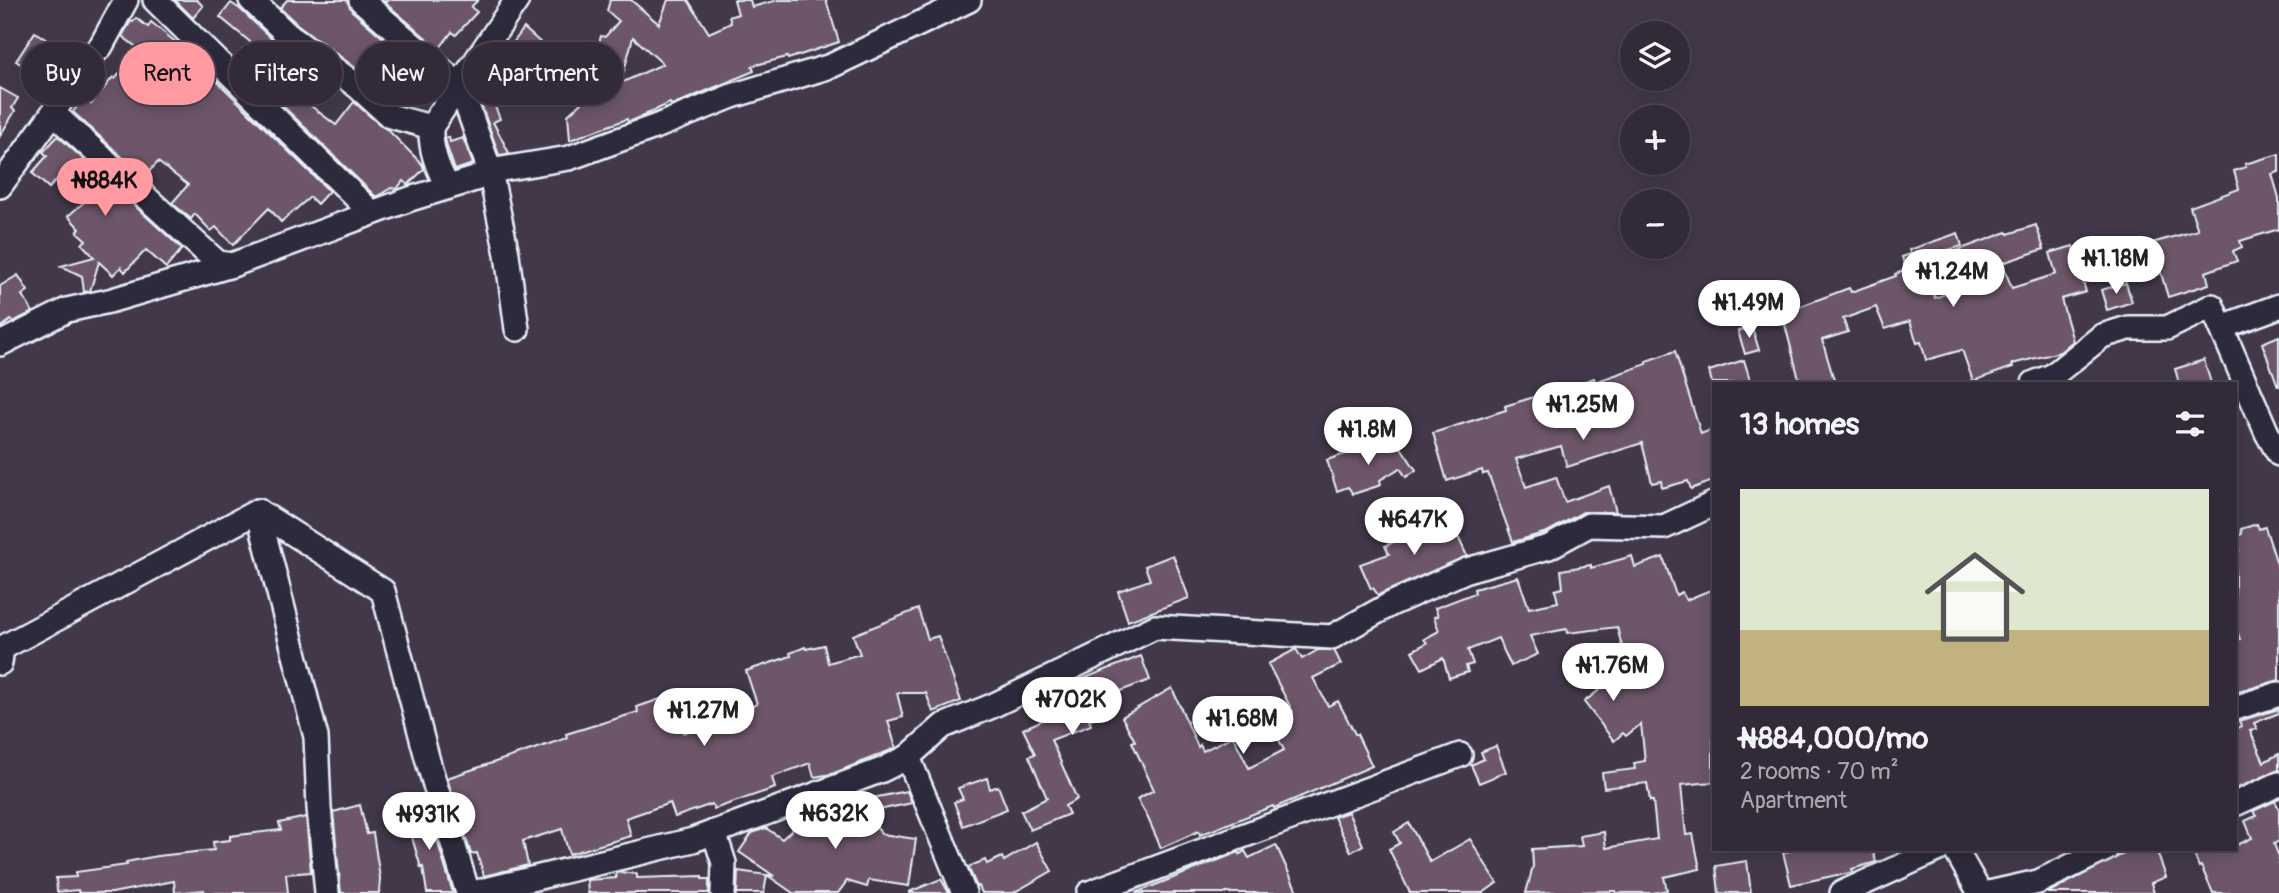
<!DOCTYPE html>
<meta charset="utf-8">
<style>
:root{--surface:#322a38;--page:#3a3240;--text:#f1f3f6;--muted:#a8a7ae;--line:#4d4653;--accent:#ff9aa2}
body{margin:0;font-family:Pangolin,sans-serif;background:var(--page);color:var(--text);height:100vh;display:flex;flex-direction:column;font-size:26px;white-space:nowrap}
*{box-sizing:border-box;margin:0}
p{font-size:23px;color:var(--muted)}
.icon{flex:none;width:38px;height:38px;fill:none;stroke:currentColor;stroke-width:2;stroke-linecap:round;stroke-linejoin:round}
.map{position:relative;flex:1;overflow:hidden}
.drawer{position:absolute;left:1712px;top:382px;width:525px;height:469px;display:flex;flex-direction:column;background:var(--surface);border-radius:0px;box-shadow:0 4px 18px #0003,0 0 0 2px var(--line)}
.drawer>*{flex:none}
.top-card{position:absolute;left:21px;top:42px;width:665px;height:63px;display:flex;gap:14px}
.fabs{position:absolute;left:1620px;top:21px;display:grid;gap:14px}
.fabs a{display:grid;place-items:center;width:70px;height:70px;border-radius:50%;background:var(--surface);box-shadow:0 4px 18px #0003,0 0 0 2px var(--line);font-size:35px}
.price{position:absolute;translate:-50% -60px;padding:0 16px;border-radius:24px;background:#fff;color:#222;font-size:23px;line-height:46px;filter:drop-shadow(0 2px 4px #0008)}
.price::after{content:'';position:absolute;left:50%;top:42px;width:21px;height:16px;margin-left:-10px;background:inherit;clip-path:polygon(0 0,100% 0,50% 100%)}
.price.on{background:var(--accent);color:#111}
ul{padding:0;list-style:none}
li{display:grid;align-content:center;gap:14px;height:371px;padding:0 28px}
li span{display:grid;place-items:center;height:217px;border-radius:0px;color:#555}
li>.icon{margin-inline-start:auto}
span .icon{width:126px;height:126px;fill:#fffc;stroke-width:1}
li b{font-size:30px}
h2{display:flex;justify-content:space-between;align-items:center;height:84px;padding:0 28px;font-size:30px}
.tag{padding:0 24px;border-radius:32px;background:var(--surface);box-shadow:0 4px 18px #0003,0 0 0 2px var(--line);font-size:24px;line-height:63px}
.tag.on{background:var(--accent);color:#111}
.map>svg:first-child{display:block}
.building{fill:#6d576a;stroke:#e8f1f8;stroke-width:2;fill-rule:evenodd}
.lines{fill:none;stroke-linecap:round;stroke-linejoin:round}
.minor-casing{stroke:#e8f1f8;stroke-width:28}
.minor{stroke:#2f2a3d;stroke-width:23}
</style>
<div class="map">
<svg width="2279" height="893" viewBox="0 0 2279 893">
<rect width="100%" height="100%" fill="#42384a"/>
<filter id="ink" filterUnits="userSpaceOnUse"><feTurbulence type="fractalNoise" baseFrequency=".0143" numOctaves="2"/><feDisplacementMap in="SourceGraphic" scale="14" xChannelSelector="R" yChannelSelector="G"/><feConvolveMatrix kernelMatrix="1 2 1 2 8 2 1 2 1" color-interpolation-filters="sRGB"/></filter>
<g filter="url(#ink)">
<g class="building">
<path d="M175,0H197L203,6L193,18Z"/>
<path d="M287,0H347L352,11L420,70L415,75L424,83L407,104L397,97L394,101L365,75L297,24L280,8Z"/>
<path d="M382,0H478L471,7L477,12L456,35L452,32L439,49Z"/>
<path d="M610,0H631L659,24L668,0H688L709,33L731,23L729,17L738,14L734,0H750L752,7L778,0H826L839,42L788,59L787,57L752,66L754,71L675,104L671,105L670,103L634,120L628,122L627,119L570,140L568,115L581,103L576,99L601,71L592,68L601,36L605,37L619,21L607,11ZM633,37L663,64L621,83Z"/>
<path d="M231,3L240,9L276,43L271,49L279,58L260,83L242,66L255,46L220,17Z"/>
<path d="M136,18L148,27L151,22L184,49L329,191L317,204L310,197L281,222L269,208L233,245L216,227L211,231L195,214L191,219L172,203L188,185L158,162L144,177L73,112L83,98L91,104L113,77L115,79L140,50L122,36L131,21L133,22Z"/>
<path d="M524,28L551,52L556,46L568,55L552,74L513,43Z"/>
<path d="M35,32L59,48L51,61L43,56L33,72L16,61Z"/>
<path d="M307,67L329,83L311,106L336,125L354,102L381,126L388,130L422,164L424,169L408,185L403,181L397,189L391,188L376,197L281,104L297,85Z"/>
<path d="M486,78L495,91L490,94L500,119L493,122L509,153L506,154L499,155L475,87Z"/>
<path d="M0,88L18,98L12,108L15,111L0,136Z"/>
<path d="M58,136L182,249L166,268L146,250L125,272L121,267L113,275L99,262L90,291L84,292L82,276L61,266L94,257L82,244L86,240L77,232L80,229L68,216L91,196L64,172L49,188L32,173L47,156L43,152Z"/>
<path d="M449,137L450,142L463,138L473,164L455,170L447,147L445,138Z"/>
<path d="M2279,154V172L2272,174L2279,198V229L2240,241L2242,247L2233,251L2237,261L2206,272L2209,284L2168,297L2152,243L2198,230L2190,207L2239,189L2234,171L2246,167L2245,164Z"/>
<path d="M2036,225L2044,249L2002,263L2012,288L2056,274L2050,253L2073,246L2086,292L2061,299L2073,341L2060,352L2012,364L2013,367L1973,381L1962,350L1926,360L1921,342L1917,343L1910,321L1885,329L1876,307L1843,319L1848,332L1822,340L1835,383H1800L1782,313L1849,288L1851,292L1896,276L1895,274L1906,270L1902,257L1911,254L1909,250L1958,233L1962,246L1921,258L1935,298L1960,288L1959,285L1963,284L1953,252L2007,232L2008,234Z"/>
<path d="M18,275L28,291L22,295L33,312L13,322L11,320L0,328V286Z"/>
<path d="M2126,283L2132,302L2107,310L2101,290Z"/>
<path d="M1752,327L1759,350L1745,354L1738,331Z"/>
<path d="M2279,336V386H2278L2262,343Z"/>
<path d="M1675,351L1701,434L1713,429V481L1691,489L1688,481L1662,488L1661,481L1652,483L1642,443L1567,467L1561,446L1516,459L1526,487L1556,477L1565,502L1609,486L1616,512H1583L1547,532L1513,542L1488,473L1483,474L1482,470L1447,481L1433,433L1506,410L1505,406L1534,397L1535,399L1594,378L1595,382L1647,364L1646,361Z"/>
<path d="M1744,360L1751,383H1712L1709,371Z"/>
<path d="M2204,360L2211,383H2179L2175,369Z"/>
<path d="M1396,440L1416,470L1406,477L1400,468L1380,480L1381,485L1353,494L1348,487L1337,491L1327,460L1378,443L1381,450Z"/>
<path d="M1445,517L1451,532L1455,530L1467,556L1378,595L1373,588L1371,589L1360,564L1389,554L1385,546Z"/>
<path d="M2257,524L2259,529L2265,527L2279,570V680L2235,693V641L2240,639L2235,626V552L2239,551L2235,537L2242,534L2241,529Z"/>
<path d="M1173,555L1189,598L1128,621L1118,591L1150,580L1145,566Z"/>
<path d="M1632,556L1635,567L1663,557L1676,595L1682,592L1686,600L1713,589V782L1681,785L1686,835L1693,834L1700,869L1664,877L1667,890L1653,893H1616V891L1526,893L1533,866L1532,849L1582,846L1580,836L1604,832L1606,848L1657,839L1653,801H1650L1647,783L1604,788L1602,773L1635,769L1634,763L1645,761L1641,724L1626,736L1623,733L1614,741L1584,702L1603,687L1600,676L1627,666L1617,627L1568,633L1567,629L1530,636L1538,654L1511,666L1498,638L1468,650L1473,664L1466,666L1468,672L1449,678L1443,658L1422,669L1412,651L1427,643L1424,639L1439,631L1434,617L1438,616L1435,608L1475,593L1474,589L1518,577L1529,608L1558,602L1555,590L1563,588L1561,570L1591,565V568Z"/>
<path d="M918,609L928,639L938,636L961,701L933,712L926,693H897L903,717L888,721L896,748L832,774L814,777L810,763L772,777L775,788L714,809L712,804L675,817L670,803L626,818L631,836L569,854L562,829L523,841L528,865L484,876L477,853L471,854L447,778L567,738L566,734L638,712L637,707L672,695L684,733L717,719L718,721L757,704L746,671L791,656L790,653L805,647L806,649L824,645L828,663L860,654L853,635Z"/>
<path d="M1296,649L1302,659L1318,650H1334L1341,664L1313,678L1328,706L1338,701L1355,734H1357L1372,766L1274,808L1273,806L1200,835L1199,831L1161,848L1147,816L1137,799L1154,790L1132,742L1135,741L1122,717L1172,688L1198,747L1200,745L1203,751L1233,736L1249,768L1284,750L1271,724L1293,712L1268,664Z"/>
<path d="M1141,656L1150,680L1096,700L1102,714L1089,720L1091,725L1051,740L1077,799L1065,806L1069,814L1030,830L1021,811L1047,798L1029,756L1035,754L1023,729L1060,712L1057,707L1086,693L1080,680Z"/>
<path d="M2279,709V713L2254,723L2257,729L2250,731L2264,762L2279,754V770L2235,789V729L2241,726L2239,721Z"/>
<path d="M1496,746L1506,772L1479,783L1471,765L1484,759L1481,752Z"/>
<path d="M987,778L990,789L998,786L1007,809L963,826L954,802L963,799L958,788Z"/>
<path d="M907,791L912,803L865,813L882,834L916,839L909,886L869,880L867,887L847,881L838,893H793L767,875L774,876L739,852L752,833L766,828L782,839L812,812L820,820L836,808L842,817L857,804L862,809L868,799Z"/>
<path d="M2275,801L2279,809V841L2274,844L2279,857V893H2213L2201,866L2199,867L2192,849H2235V846L2252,838L2245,821L2256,816L2253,811Z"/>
<path d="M360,805L367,834L373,833L380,878L379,893H341L333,812Z"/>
<path d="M427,807L453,893H427L423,867L421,868L405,814Z"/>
<path d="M1348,812L1363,845L1351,852L1334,817Z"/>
<path d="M306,817L311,872L286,874L288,893H205L204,890L175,893L174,881L112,893H79L78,890L57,892L56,878L76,877V872L127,865L126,862L157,856L214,850L213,842L230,840V836L281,830L279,823Z"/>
<path d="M1409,823L1430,862L1470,839L1497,883L1483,893H1410L1389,849L1400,843L1394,832Z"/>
<path d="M1036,842L1052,871L1013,893H982L979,886L977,887L968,867L985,860L987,864L1002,857L1004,861Z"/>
<path d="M1276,845L1298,893H1135L1239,852L1240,854L1245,851L1249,858Z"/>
<path d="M1788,849H1872L1876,862L1852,869L1853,872L1837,876V875L1791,885L1783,852L1789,851Z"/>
<path d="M2133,849H2156L2166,877L2151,883L2154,893H2047Z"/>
<path d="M1747,861L1751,893H1719L1716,866Z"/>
<path d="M738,871L767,875L764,893H737Z"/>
<path d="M619,872L637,874V878L702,876V879H709V893H588L587,880L616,878V873Z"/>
<path d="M941,879L949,893H909V892Z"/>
</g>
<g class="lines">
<defs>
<g id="minor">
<path d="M155,0L372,213"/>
<path d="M251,0L288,35L357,86L390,116L431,127C430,148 437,168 448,187"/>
<path d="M361,0L460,86L490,171L507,254L517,329"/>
<path d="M53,113L218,263L232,265"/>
<path d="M431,127L517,0"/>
<path d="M0,186L53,113L87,60L101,46L126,0"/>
<path d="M2222,327L2279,306"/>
<path d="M0,344L67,310L109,301L232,265L410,199L475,179L490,171L569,158L660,125L732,96L831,66L969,0"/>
<path d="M2034,383L2052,376L2102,336L2128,328H2167L2212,306L2267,433L2279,454"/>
<path d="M258,511L383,591L429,765L468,893"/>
<path d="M0,663L2,648L258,511L316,737L319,808L327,893"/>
<path d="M2235,708L2279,694"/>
<path d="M908,757L943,726L992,706L1155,627L1332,637L1391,604L1467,570L1549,547L1589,525L1664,527L1713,504"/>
<path d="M2235,804L2279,784"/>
<path d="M714,832L724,863L723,893"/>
<path d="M1955,849L1980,893"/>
<path d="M473,893L693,840L882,770L908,757L964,893"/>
<path d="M1089,893L1460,755"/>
<path d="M1842,893L1939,849"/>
<path d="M1989,893L2038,882L2106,849"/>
</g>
</defs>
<use href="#minor" class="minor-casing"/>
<use href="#minor" class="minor"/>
</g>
</g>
</svg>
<div class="fabs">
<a><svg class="icon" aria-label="layers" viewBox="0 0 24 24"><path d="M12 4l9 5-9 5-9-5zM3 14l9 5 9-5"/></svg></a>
<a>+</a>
<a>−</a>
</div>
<b class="price on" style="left:105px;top:218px">₦884K</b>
<b class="price" style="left:2116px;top:296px">₦1.18M</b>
<b class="price" style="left:1953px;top:309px">₦1.24M</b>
<b class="price" style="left:1749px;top:340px">₦1.49M</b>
<b class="price" style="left:1583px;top:442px">₦1.25M</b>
<b class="price" style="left:1368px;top:467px">₦1.8M</b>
<b class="price" style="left:1414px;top:557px">₦647K</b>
<b class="price" style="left:1613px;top:703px">₦1.76M</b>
<b class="price" style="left:1072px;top:737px">₦702K</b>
<b class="price" style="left:704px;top:748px">₦1.27M</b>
<b class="price" style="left:1243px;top:756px">₦1.68M</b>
<b class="price" style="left:835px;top:851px">₦632K</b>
<b class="price" style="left:429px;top:852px">₦931K</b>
<div class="top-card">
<a class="tag">Buy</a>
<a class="tag on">Rent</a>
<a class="tag">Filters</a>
<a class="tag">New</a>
<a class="tag">Apartment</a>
</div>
<section class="drawer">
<h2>13 homes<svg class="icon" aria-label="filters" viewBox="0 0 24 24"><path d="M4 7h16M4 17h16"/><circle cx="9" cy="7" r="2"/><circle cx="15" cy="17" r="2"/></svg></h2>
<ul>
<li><span style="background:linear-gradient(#dfe7d0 65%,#c2b280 0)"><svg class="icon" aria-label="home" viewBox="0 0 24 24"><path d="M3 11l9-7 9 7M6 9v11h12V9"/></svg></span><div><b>₦884,000/mo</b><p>2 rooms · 70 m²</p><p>Apartment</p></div></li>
</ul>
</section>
</div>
